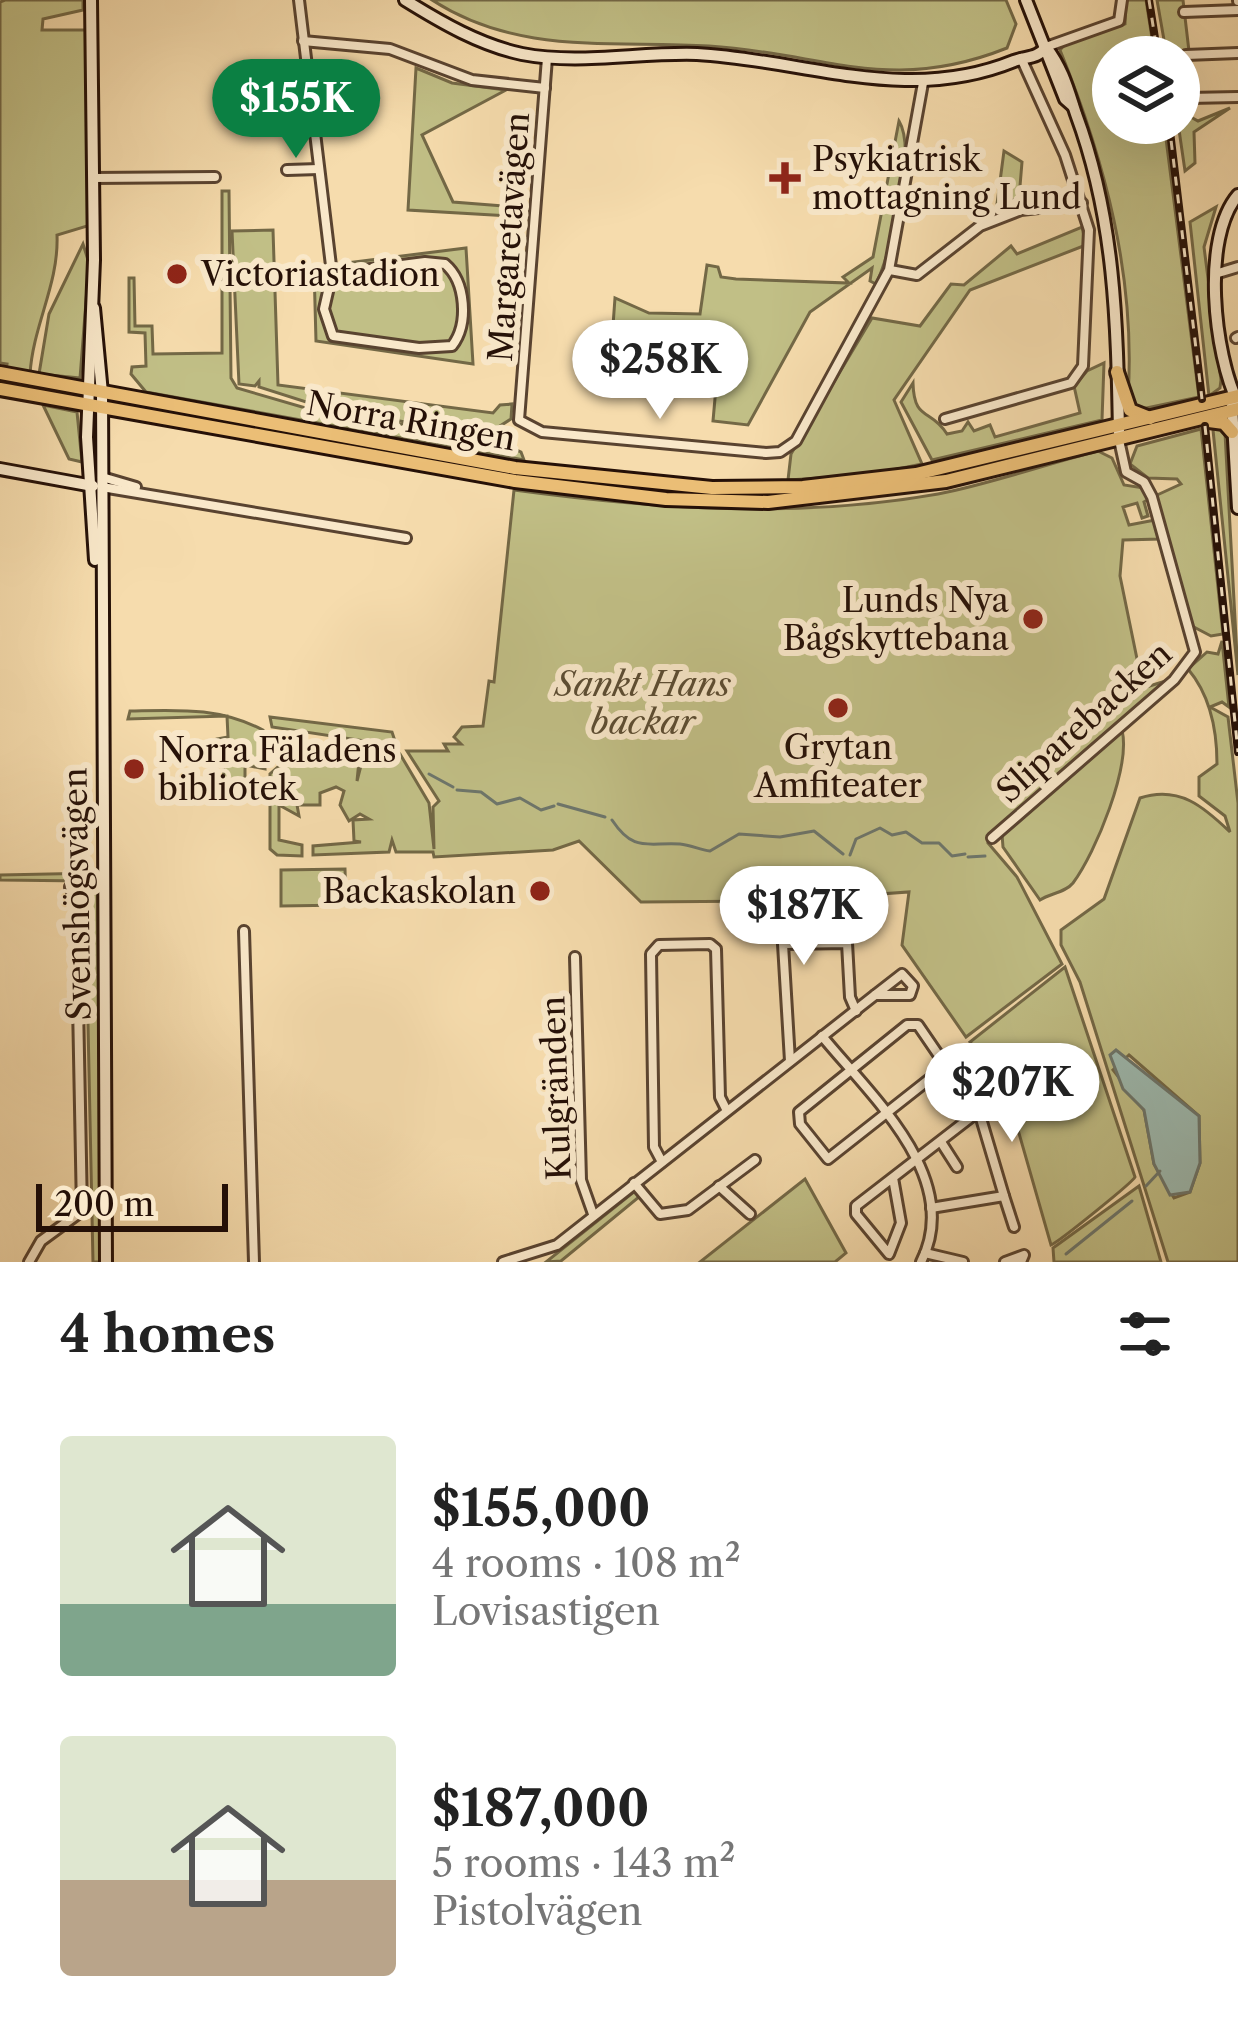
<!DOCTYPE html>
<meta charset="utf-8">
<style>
:root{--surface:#fff;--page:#f6f6f6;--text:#222;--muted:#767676;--accent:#0b8043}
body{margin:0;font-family:"Libre Caslon Text",serif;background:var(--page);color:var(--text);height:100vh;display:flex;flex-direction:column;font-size:45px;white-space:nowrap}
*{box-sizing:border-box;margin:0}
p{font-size:39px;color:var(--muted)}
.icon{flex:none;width:66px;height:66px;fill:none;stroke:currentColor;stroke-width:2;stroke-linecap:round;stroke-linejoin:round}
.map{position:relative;height:1262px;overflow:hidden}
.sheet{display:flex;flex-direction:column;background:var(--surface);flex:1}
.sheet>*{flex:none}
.tools{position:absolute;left:1092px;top:36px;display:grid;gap:24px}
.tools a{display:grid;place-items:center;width:108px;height:108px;border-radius:50%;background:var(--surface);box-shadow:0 12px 48px #0002;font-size:60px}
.scale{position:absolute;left:36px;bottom:30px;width:192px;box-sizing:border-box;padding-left:12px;border:6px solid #251007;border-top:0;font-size:33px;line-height:42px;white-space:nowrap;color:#251007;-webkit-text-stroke:9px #f9e8ca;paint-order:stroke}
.price{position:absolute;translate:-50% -102px;padding:0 27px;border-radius:42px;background:#fff;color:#222;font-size:39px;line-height:78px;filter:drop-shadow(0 3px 6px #0008)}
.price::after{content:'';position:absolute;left:50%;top:72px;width:36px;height:27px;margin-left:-18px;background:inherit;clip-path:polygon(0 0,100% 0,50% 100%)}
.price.active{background:var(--accent);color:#fff}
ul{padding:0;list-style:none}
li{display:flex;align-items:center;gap:36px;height:300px;padding:0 60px}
li span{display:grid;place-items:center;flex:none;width:336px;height:240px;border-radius:12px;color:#555}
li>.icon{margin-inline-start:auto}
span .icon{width:144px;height:144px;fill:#fffc;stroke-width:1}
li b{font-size:51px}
h2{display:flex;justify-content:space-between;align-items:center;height:144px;padding:0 60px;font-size:51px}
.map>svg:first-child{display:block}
.green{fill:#c1bf86;stroke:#736846;stroke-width:3;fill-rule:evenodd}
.water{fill:#9dbab0;stroke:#6d766c;stroke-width:3}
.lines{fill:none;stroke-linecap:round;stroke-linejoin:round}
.stream{stroke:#6d766c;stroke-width:3}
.street-casing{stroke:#594330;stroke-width:14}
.secondary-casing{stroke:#251007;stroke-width:16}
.primary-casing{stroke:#251007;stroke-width:18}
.street{stroke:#f9e8ca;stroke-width:8}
.secondary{stroke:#f9e8ca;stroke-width:10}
.primary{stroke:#ebbe76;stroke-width:12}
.rail-casing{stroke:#251007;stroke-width:8}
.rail{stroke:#f9e8ca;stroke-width:3;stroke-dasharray:9;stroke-linecap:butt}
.poi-dot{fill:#8f2418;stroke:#f9e8ca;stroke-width:4.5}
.labels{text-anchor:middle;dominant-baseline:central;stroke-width:12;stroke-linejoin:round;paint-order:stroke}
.poi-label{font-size:33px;fill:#251007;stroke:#f9e8ca;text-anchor:start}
.street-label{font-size:33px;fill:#251007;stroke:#f9e8ca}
.park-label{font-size:33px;font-style:italic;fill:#5c4d33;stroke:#f9e8ca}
</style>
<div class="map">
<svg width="1238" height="1262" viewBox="0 0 1238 1262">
<rect width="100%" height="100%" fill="#f6dcad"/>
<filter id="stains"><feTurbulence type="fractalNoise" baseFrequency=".00167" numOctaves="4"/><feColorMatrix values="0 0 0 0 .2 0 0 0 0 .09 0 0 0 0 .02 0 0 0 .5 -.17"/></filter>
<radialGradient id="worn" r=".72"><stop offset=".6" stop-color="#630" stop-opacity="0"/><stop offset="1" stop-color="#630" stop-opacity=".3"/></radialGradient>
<g class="green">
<path d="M5,0H83V10L43,19L42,30H91L94,224L57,235C59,284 33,325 30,374L6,371L7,364L0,363V2Z"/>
<path d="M432,0H1006L1016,24L1007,48C889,95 825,53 709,46C611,40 519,56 432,0Z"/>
<path d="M1126,0H1146L1155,57H1113V123H1164L1199,397L1137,410L1128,397C1136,277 1105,161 1060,50L1066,43L1125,24Z"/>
<path d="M1157,0H1183L1194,94L1189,116L1198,121L1230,108L1194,132L1195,163L1185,171L1178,123L1179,57H1167Z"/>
<path d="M416,68L452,83L506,90L422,135L453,202L530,208L529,217L408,210Z"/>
<path d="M899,121C917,150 891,253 876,284L870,281L872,268L810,312L748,425L713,421L717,376L610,367L615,298L649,313L700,314L707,265L718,267L721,277L736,279L849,283L843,277L873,257Z"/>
<path d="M1004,151L1022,162L1019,198L997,204Z"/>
<path d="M222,191H229L231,378L237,388L309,409L495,440L521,452L524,460L146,392L131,374L132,367L146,366L145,333L129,332V278H134L135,326H152L153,354L222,353Z"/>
<path d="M1216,207L1204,247L1221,380L1220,388L1209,396L1190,222Z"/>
<path d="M1082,227L1086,245L970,290L894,400L922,464L868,475L788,480L791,454L872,318L920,326L951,284L964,285L1011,246L1017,254Z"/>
<path d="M273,230L278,385L493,413L500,405L512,404L511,419L492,431H457L325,408L259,387V381L255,386L239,384L232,231Z"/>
<path d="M83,244L89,263L80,378L39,374L49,314Z"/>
<path d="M466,248L473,364L316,341L314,267Z"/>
<path d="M1104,363L1102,420L932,460L901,402L913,383C914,422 931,408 947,434L962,431L968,422L974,431L990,425L995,437L1080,413L1074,386L1087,371Z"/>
<path d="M43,405L77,412L82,462L69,459Z"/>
<path d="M1214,426L1225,433L1238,675L1213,430Z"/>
<path d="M1201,429L1223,634L1211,636L1192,626L1155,496L1181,484L1177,479L1148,478L1130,464L1137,446Z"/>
<path d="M1098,451L1112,458L1124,485L1144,488L1149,499L1144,502L1148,516L1142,518L1137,503L1123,507L1129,525L1155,520L1160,539L1123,540L1120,576L1143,688L1169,680L991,836L988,843L1017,877L1062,964L966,1037L902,945L909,892L781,901L641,902L579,841L553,850L434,857L433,852H396L392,840L389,852L313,855V846L361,842L354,841L353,820L369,819L360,814L349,821L340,805L344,791L336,787L320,793V805H297L299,816L279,805V840L302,845V856L277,855L270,849V774L306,742L360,751L357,781L364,754H400L429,803L434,849L433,807L439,801L407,751H448L444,744H461L454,737L462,727L483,726L489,681L494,682L514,490C655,509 798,519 938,494C990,484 1046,464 1098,451Z"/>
<path d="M1222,641L1229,707L1222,702L1210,707L1228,717L1238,803V1262H1168L1080,982L1061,945V930L1104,899L1140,798C1179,785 1204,807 1230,832L1225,816L1199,796V777L1217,764C1217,731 1210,695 1188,669L1207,652L1218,654ZM1129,1055L1199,1116L1200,1163L1190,1192L1174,1198L1154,1164L1144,1110L1113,1070Z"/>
<path d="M130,711C180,710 218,707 263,730L265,769L250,766L245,747V784H224L223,748L217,747V739L228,737L227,716L128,719Z"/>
<path d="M270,717L392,732L395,741L391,745L272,727Z"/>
<path d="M1122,730C1131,766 1096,852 1073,883C1065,893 1050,893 1040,900L1003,847L1002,834Z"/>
<path d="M345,869L346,905L281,906V870Z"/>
<path d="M97,873L102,1261L103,1262H93L85,881L0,880V875Z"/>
<path d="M1065,967L1135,1177C1133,1182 1060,1241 1051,1245L1006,1088L970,1042Z"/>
<path d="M805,1179L846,1253L835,1262H700Z"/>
<path d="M1139,1186L1161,1262H1054L1053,1248Z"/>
<path d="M635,1191L639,1197L561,1261L546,1262Z"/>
</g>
<path class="water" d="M1116,1050L1199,1116L1200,1163L1190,1192L1170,1195L1154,1164L1144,1110L1123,1089L1110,1055Z"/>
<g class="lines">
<g class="stream">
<path d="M429,774L453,787"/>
<path d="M457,790L481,792L497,804L520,798L541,810L554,806"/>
<path d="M558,804L605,817"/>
<path d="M612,820C634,853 647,842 680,844C691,845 700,850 710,851L739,834L780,837L814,831L843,854"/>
<path d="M850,855L856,839L880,828L892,835L906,832L922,843H939L952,856L965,854"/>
<path d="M968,857L985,856"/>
<path d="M1146,1186L1160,1171"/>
<path d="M1066,1254L1132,1201"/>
</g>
<defs>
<g id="street">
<path d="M299,0L332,274"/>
<path d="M1238,0V1"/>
<path d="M1184,12L1238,10"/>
<path d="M303,41L390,49L472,80L545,88"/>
<path d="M1046,47L1119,21L1122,0"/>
<path d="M1186,55L1238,53"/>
<path d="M547,58L519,420L542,432L766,453L780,452L796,441L889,270L923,83"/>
<path d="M1189,98L1238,97"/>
<path d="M287,170L319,169"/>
<path d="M93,178L215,177"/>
<path d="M425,262L445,264C466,282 469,324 452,346L419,348L333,336L324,309L332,274Z"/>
<path d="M890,270L917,275L980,226L1021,210L1082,203"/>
<path d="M1215,274L1238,267"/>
<path d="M1236,338L1238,337"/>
<path d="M945,419L1071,383L1083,366L1089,230L1065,155L1021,58"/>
<path d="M102,477L136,487"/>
<path d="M102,487L406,538"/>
<path d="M992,838L1174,680L1195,652L1152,497L1144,482L1126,472L1119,440"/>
<path d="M244,931L254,1262"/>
<path d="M575,957L581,1180L593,1214"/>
<path d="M902,974L913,986L910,995H875Z"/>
<path d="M907,1025H918L946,1066L828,1159L800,1124L799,1112Z"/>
<path d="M822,1036C870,1095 964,1178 921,1262"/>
<path d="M790,1061L783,944L847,943L850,997L856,1011"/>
<path d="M941,1142L957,1167"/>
<path d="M662,1162L654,1147L651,954L659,945L710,944L716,949L720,1097L726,1109"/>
<path d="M893,1178L901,1223L889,1254L856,1214V1206L975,1114L980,1115L1004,1196L931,1208"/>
<path d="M634,1183L660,1214L688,1210L755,1160"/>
<path d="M719,1186L750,1214"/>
<path d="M1004,1196L1014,1227"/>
<path d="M925,1253L963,1262"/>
<path d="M29,1262L41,1241L82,1211L76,900L70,887"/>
<path d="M503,1262L557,1245L875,995"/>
<path d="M1005,1262L1024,1255L1021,1262"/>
</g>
<g id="secondary">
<path d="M91,0L94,260L87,437L95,560"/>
<path d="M405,0C442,23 480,45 522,54C579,65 639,52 697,54C807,60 906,105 1014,61C1027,56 1037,59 1046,47"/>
<path d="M1026,0L1065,99L1073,106"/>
<path d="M1046,47C1063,69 1068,90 1076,114C1115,219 1117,322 1119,433"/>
<path d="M1238,195C1201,238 1214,354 1238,403"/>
<path d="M94,308L102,393L106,1262"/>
<path d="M1232,406L1238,508"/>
<path d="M0,469L93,486"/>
</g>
<g id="primary">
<path d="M1117,372L1130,410L1150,418"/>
<path d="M0,373L515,468L712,488L803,487L916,474L1238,396"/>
<path d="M0,389L515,481L666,499L768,502L946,481L1238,409"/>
<path d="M1209,421L1224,423L1232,432"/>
</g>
</defs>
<use href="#street" class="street-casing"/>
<use href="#secondary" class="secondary-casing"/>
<use href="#primary" class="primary-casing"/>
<use href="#street" class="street"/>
<use href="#secondary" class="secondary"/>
<use href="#primary" class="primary"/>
<defs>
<g id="rail">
<path d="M1149,0L1158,57"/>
<path d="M1169,123L1202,399"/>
<path d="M1205,426L1238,752"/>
</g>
</defs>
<use href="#rail" class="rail-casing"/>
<use href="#rail" class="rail"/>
</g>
<g class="poi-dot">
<path d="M779 160h12v12h12v12h-12v12h-12v-12h-12v-12h12z"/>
<circle cx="177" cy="274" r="12"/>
<circle cx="1033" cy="619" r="12"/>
<circle cx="838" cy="708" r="12"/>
<circle cx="134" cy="769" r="12"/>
<circle cx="540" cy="891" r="12"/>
</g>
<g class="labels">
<g class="poi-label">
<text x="812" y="159">Psykiatrisk<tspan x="812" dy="38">mottagning Lund</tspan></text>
<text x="201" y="274">Victoriastadion</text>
<text x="1009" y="600" text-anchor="end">Lunds Nya<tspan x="1009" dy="38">Bågskyttebana</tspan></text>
<text x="838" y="747" text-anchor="middle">Grytan<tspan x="838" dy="38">Amfiteater</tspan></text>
<text x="158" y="750">Norra Fäladens<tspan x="158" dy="38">bibliotek</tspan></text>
<text x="516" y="891" text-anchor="end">Backaskolan</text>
</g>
<g class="street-label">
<text transform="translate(509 237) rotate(-86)">Margaretavägen</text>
<text transform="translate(411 421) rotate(10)">Norra Ringen</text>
<text transform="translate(1084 722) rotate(-42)">Sliparebacken</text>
<text transform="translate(77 894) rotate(-91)">Svenshögsvägen</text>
<text transform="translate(556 1088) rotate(-92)">Kulgränden</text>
</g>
<g class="park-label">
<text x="643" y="684">Sankt Hans<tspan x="643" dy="38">backar</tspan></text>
</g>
</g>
<rect width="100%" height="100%" filter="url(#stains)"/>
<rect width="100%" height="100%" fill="url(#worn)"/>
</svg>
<div class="tools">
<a><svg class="icon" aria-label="layers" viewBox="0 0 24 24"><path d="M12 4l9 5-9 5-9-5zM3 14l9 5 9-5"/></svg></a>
</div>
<div class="scale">200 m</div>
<b class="price active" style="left:296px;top:161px">$155K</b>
<b class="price" style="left:660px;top:422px">$258K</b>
<b class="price" style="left:804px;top:968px">$187K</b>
<b class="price" style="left:1012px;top:1145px">$207K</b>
</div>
<section class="sheet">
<h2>4 homes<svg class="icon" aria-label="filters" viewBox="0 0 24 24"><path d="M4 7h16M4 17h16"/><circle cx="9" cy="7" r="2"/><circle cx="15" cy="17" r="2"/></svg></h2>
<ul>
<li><span style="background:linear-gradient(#dfe7d0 70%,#7fa58c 0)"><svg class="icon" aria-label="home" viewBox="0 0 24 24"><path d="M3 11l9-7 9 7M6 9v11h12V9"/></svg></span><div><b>$155,000</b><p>4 rooms · 108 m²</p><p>Lovisastigen</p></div></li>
<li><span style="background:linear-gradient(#dfe7d0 60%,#b9a48a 0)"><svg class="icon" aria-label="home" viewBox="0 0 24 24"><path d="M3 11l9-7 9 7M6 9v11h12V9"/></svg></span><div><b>$187,000</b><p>5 rooms · 143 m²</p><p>Pistolvägen</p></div></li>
</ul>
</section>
